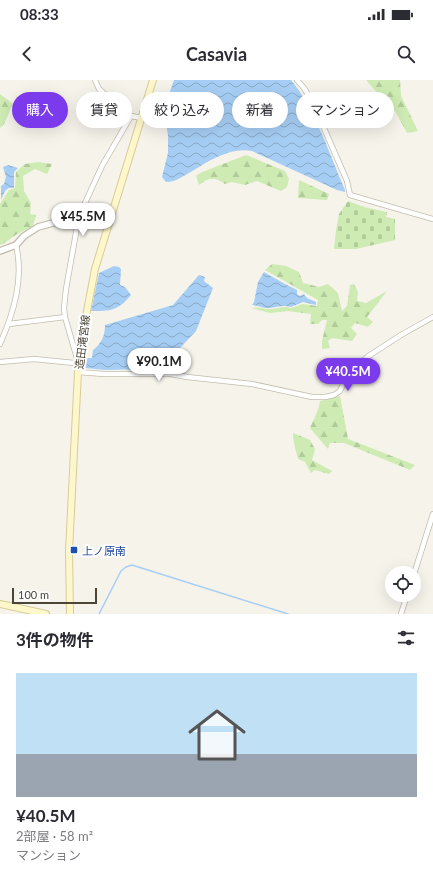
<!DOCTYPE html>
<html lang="ja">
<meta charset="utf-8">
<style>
:root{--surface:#fff;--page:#f2f2f3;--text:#2b2b33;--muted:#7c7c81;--accent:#7c3aed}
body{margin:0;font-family:Lato,"Noto Sans JP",sans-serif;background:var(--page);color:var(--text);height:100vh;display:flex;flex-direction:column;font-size:15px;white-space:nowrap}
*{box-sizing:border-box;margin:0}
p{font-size:13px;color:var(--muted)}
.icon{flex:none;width:22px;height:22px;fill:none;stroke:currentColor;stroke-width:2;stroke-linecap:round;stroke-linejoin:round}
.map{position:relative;height:534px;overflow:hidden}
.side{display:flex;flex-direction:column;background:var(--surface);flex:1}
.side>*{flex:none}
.banner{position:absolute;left:12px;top:12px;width:409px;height:36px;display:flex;gap:8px}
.buttons{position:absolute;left:385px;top:486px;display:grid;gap:8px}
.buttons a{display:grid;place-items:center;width:36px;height:36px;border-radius:50%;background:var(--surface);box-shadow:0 4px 16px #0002;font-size:20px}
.scale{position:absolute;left:12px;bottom:10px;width:85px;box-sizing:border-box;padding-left:4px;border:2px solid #4b4538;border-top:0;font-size:11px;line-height:14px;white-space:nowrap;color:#4b4538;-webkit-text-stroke:3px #fff;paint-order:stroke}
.price{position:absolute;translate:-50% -34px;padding:0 9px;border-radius:14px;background:#fff;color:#222;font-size:13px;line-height:26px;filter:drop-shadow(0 1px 2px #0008)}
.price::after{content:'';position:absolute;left:50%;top:24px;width:12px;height:9px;margin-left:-6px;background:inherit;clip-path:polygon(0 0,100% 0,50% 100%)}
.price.on{background:var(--accent);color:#fff}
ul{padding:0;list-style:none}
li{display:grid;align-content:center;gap:8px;height:212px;padding:0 16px}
li span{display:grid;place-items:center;height:124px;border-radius:0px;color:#555}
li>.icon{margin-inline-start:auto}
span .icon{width:72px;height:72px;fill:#fffc;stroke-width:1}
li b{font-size:17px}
h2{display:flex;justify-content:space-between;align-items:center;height:48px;padding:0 16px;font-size:17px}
.tag{padding:0 14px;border-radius:18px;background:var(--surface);box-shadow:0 4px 16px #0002;font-size:14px;line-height:36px}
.tag.on{background:var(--accent);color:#fff}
.status{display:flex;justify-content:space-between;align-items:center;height:28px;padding:0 20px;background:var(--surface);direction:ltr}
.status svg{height:11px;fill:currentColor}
header{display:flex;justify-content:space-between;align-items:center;height:52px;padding:0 16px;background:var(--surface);font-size:18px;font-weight:700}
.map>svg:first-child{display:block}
.forest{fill:url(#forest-firs)}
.cemetery{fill:url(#cemetery-stones)}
.water{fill:url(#water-waves)}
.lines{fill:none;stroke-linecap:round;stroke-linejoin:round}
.stream{stroke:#a6cef4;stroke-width:1.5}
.minor-casing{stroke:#c2bcad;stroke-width:6}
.tertiary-casing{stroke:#c2bcad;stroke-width:8}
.secondary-casing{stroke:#d7cc99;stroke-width:8}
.minor{stroke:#fff;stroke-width:4.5}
.tertiary{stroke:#fff;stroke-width:5.5}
.secondary{stroke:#fff7cc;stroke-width:6}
.transit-dot{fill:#1a4fb4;stroke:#fff;stroke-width:1.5}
.labels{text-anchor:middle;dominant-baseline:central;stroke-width:4;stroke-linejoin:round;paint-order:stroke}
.street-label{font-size:11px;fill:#4b4538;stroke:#fff}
.transit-label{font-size:11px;fill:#164399;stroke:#fff;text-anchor:start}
</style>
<div class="status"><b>08:33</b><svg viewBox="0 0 49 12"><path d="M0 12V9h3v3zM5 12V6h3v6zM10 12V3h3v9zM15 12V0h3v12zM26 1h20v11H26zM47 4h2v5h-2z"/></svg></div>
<header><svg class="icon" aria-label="back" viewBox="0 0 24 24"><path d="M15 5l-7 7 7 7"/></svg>Casavia<svg class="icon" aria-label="search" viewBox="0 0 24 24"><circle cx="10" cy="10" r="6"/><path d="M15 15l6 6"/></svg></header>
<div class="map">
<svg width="433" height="534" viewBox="0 0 433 534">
<defs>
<pattern id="forest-firs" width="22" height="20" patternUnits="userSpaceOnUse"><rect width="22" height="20" fill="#cdebb2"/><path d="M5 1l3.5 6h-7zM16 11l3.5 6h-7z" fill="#b2cb9a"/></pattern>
<pattern id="cemetery-stones" width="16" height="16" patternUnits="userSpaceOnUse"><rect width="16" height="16" fill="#cdebb2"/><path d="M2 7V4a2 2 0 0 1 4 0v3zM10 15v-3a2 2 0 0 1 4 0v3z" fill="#b2cb9a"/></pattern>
<pattern id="water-waves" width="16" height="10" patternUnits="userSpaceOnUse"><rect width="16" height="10" fill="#a6cef4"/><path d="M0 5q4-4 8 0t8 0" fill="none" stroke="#89a9c7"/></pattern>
</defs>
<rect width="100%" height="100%" fill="#f6f3eb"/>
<g class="forest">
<path d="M366,0H400L401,16L418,51L407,53L395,31L379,15Z"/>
<path d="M0,14L13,24L4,44L0,48Z"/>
<path d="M246,75L285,91L289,99L287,107L281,111L257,101L245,105L232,102L225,104C215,97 209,97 199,105L196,96L200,93Z"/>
<path d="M38,82L52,84L47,94L35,89L23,96L24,111L31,123L30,134L36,135L33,146L17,154L3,164L0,165V124L9,110L15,108L16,92L25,84Z"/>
<path d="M299,100L329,114L327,120L298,118Z"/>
<path d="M272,184L286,186L299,192L303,203L319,207L328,204L338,213L342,231L347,226L350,205L354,204L358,212L357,221L366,223L387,211L367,237L373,242L368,247L355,243L351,248L357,254L352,261L332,258L328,261L330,268L322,269V261L327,240H322L318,244H310L311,234L288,231L270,233L251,228C258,226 264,230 271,229C278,229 285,225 291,228L303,224L317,226L318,220L265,190Z"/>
<path d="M340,316L348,359L415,385L410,390L344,363H330L328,369L310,348L318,330L320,321Z"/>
<path d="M293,353L310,360L315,369L312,380L332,391L329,394L315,390L311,393L305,382L298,379C296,369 293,364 293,353Z"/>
</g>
<path class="cemetery" d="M348,121L364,127L387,132L386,137L395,139V160L356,169H334L336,150L339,134Z"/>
<g class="water">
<path d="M174,0H291C315,29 330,75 345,110V112L337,110L252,71C229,67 209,81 189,93C182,97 175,102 166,102L162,97L168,73V55L165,38V26Z"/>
<path d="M8,85L18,88L14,92V108C5,106 4,114 1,120V106L4,104L6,97L3,87Z"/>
<path d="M114,186L119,187L121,189L120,205L125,207L131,215C118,231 110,231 91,231L99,193Z"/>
<path d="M264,192L285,204L297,210V214L300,216L304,214L307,218L316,222V225L303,222L291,227C282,224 274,229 265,228C260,227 256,225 252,225L254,222L258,202Z"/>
<path d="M199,195L205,197L204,201L213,208L196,251L180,268L169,275L164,289L105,290L85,288L86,278H92L93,270C101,264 105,256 105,245L173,225Z"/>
</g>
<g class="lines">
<path class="stream" d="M99,534L121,491L126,487L132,485L288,534"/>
<defs>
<g id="minor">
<path d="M95,0L99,9L125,32L131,36L142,38"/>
<path d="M297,0L304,8L313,23L347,101L350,115L433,139"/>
<path d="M9,244L65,237"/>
<path d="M0,264C14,232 24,199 16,165"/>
<path d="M0,282L34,279L74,283L79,285"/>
<path d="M78,282L65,237L64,228L66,209L79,136L102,86L131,36"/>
<path d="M78,292L104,294H171L187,297L252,304L312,317H325L334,315L340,311L345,300L353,291L367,277L401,255L433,237"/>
<path d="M414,494L433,434"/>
<path d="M401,534L407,515"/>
</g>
<path id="tertiary" d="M0,171L16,165L24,156L38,147L79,136"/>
<g id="secondary">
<path d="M0,524L46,534"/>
<path d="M70,534L69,471L78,292L82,257L95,189L153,0"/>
</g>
</defs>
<use href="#minor" class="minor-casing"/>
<use href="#tertiary" class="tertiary-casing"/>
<use href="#secondary" class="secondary-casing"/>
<use href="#minor" class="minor"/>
<use href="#tertiary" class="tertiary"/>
<use href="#secondary" class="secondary"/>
</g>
<rect class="transit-dot" x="70" y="466" width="8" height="8" rx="2"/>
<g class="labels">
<g class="street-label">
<text transform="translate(82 262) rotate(-83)">造田滝宮線</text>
</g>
<g class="transit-label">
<text x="82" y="470">上ノ原南</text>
</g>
</g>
</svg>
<div class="buttons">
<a><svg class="icon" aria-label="locate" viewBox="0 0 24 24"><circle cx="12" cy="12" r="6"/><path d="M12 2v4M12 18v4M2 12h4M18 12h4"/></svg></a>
</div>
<div class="scale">100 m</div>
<b class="price" style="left:83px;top:157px">¥45.5M</b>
<b class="price" style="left:159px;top:302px">¥90.1M</b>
<b class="price on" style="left:348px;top:312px">¥40.5M</b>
<div class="banner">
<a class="tag on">購入</a>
<a class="tag">賃貸</a>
<a class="tag">絞り込み</a>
<a class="tag">新着</a>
<a class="tag">マンション</a>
</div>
</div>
<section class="side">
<h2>3件の物件<svg class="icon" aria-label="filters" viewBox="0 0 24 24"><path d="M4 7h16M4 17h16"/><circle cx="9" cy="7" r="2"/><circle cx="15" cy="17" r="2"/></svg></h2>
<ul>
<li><span style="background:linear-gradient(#bfe0f5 65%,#9aa5b1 0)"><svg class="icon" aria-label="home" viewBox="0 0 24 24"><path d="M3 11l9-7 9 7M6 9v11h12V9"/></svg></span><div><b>¥40.5M</b><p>2部屋 · 58 m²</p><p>マンション</p></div></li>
</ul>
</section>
